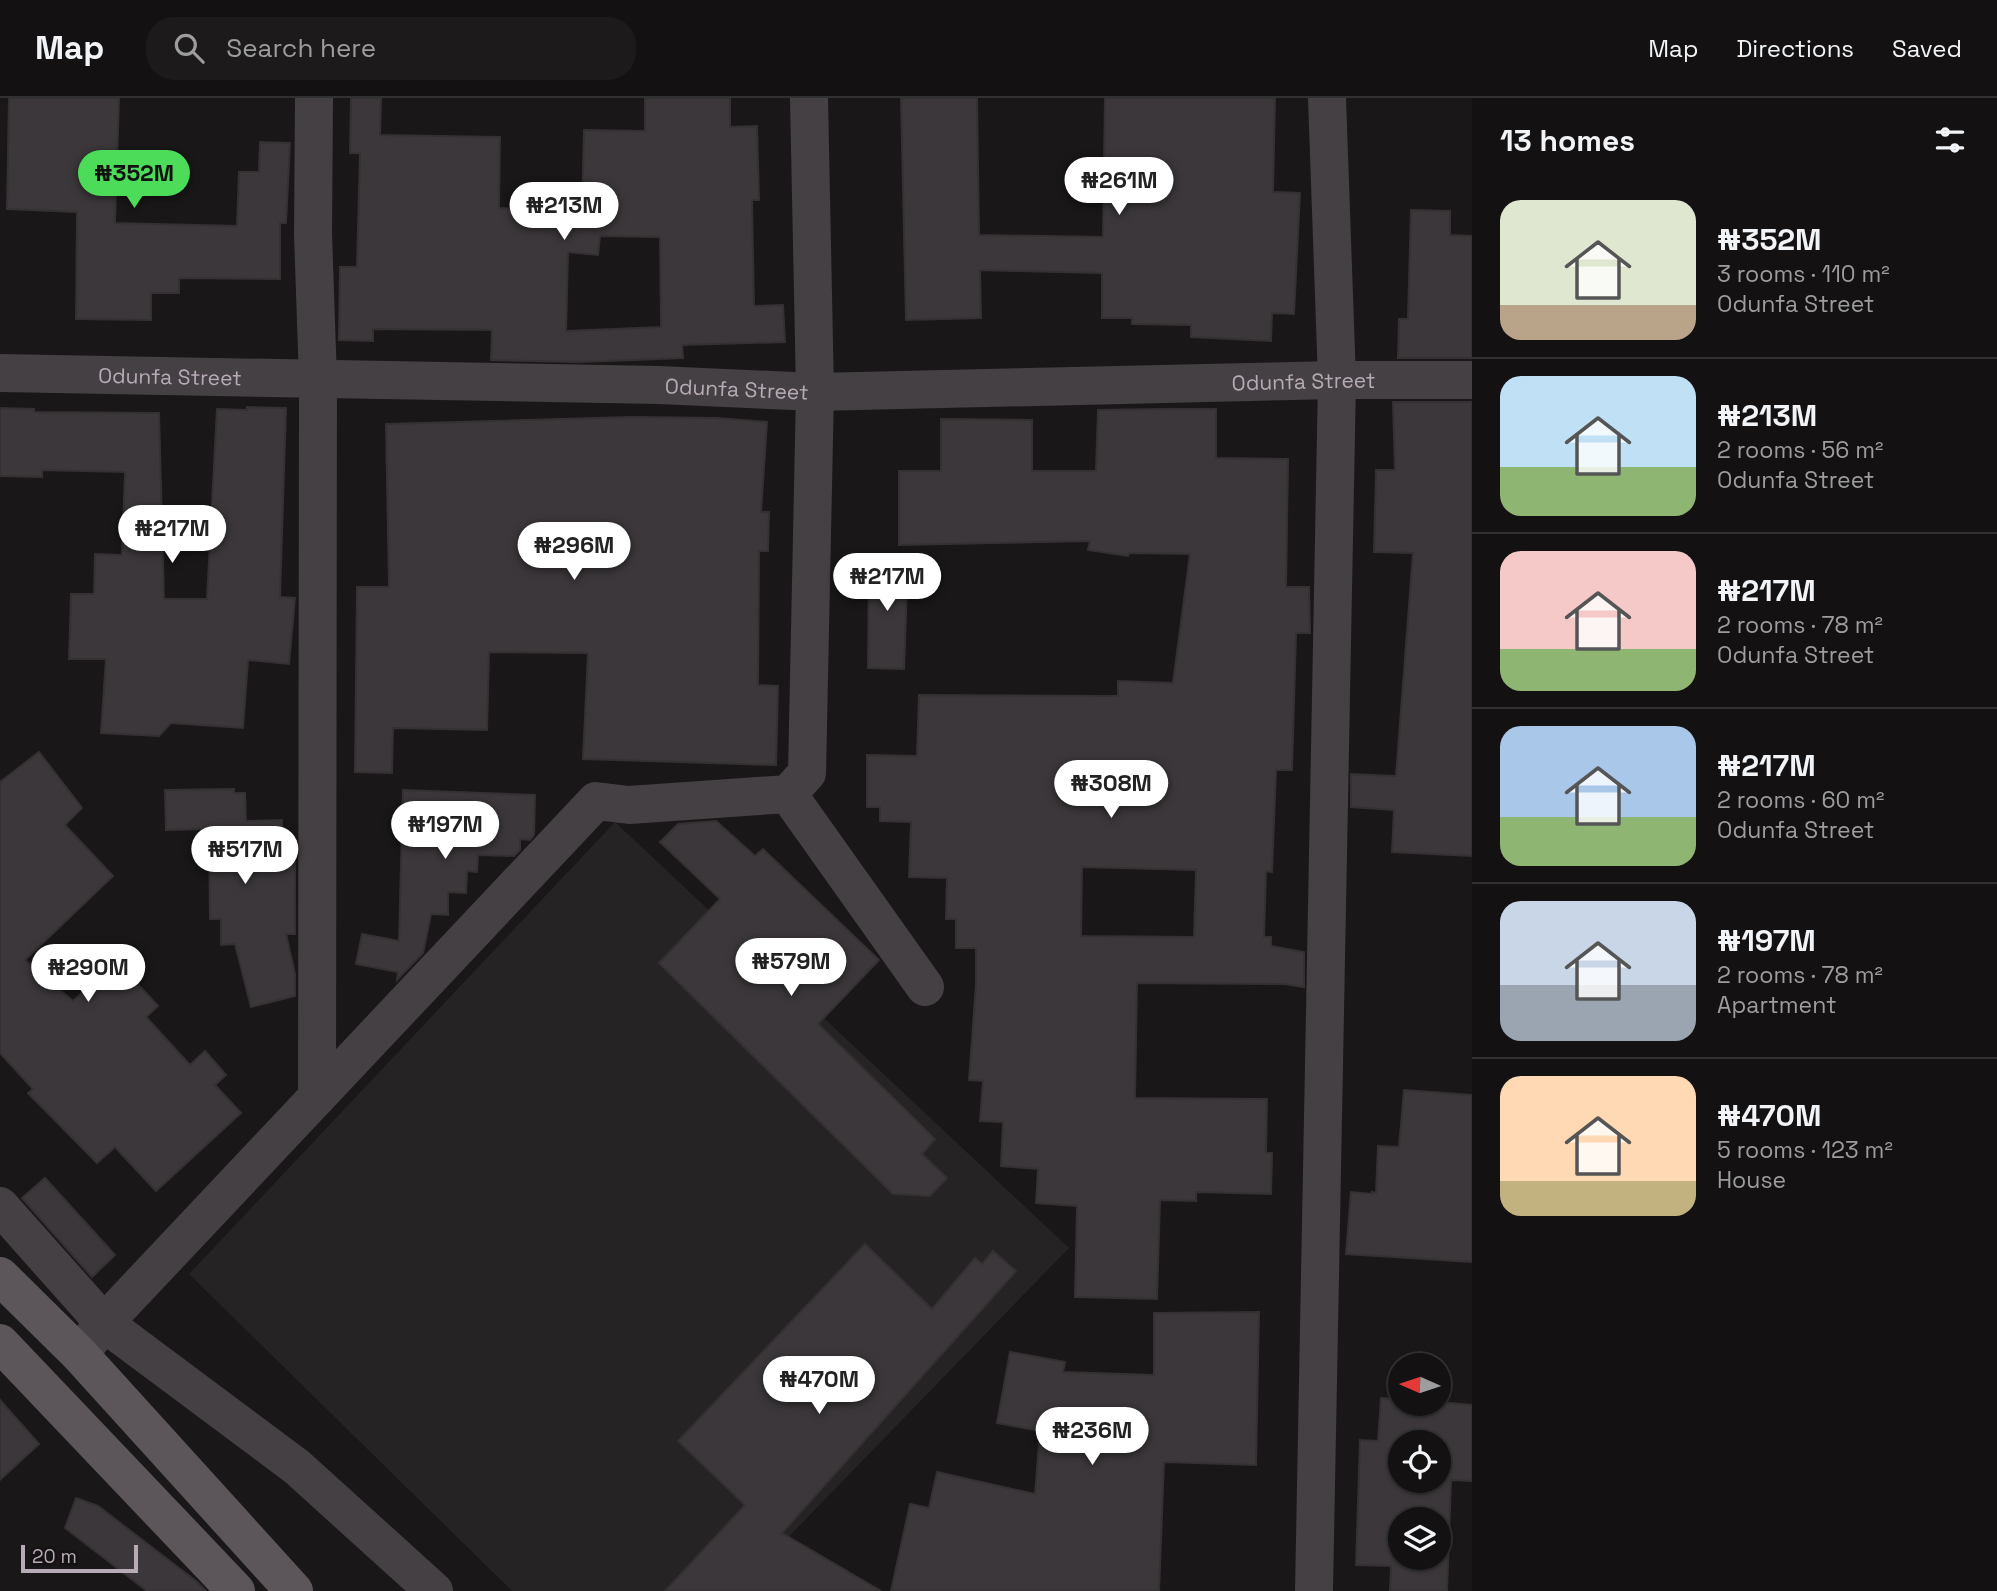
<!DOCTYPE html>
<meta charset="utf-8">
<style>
:root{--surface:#131112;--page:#1c1a1b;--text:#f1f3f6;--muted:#9d9d9f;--line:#323132;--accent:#4ddb5a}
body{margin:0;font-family:"Space Grotesk",sans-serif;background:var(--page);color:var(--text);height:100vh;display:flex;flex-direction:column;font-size:26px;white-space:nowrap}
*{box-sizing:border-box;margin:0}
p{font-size:23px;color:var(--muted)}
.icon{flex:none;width:38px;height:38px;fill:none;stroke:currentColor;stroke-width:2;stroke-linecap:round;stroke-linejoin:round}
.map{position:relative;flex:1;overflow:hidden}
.details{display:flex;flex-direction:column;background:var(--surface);width:525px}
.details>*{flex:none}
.needle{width:46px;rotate:273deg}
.tools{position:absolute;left:1388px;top:1255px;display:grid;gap:14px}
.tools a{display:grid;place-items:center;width:63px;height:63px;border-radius:50%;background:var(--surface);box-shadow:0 2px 5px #0004,0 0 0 2px var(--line);font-size:35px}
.scale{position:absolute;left:21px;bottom:18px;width:117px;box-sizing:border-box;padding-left:7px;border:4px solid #b7abb6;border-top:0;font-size:19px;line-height:24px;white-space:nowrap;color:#b7abb6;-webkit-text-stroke:5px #141213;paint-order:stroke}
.price{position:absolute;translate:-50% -60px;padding:0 16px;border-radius:24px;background:#fff;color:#222;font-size:23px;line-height:46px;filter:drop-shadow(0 2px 4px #0008)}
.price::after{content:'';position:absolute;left:50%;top:42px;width:21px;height:16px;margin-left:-10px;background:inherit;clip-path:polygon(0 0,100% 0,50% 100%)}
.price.on{background:var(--accent);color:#111}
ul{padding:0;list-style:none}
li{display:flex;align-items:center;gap:21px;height:175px;padding:0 28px}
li+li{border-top:2px solid var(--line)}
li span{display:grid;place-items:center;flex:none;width:196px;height:140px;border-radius:21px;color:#555}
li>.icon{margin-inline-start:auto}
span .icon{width:84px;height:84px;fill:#fffc;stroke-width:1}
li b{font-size:30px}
h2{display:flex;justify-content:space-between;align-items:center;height:84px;padding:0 28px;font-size:30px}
header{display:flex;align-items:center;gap:42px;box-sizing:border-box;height:98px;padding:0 35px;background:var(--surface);border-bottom:2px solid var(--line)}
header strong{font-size:33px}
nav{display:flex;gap:38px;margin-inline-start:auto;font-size:24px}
.search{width:490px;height:63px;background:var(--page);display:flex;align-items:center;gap:18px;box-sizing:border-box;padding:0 24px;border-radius:28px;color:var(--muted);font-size:26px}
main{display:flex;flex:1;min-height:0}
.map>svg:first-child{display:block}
.built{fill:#262325}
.building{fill:#3b373a;stroke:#353133;stroke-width:2;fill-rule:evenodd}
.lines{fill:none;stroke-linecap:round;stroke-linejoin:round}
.minor{stroke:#444043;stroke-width:38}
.major{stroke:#5c555a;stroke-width:38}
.labels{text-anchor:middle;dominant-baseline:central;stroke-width:7;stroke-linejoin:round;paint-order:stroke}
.street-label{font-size:21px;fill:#b7abb6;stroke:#141213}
</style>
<header>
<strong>Map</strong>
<div class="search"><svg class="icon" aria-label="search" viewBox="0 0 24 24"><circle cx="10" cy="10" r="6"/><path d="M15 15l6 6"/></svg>Search here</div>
<nav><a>Map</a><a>Directions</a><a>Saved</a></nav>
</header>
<main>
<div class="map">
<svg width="1472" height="1493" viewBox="0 0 1472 1493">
<rect width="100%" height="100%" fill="#191718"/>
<path class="built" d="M615,724L1069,1150L736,1493H512L189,1176Z"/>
<g class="building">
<path d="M9,0H119L115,125L237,128L239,74H259L260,44L290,45L286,125H280V181L179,180V195H151V222L76,221L77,114L7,111Z"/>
<path d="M351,0H381L380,37L500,39L499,110L582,113L584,32L645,33V0H730V29L757,28L759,102H752L754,208L783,207L785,244L682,247L683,260L580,264L491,262L492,232L373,231V243L339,242L340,169H357L360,55H350ZM600,138L660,139L661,229L566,233L568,154L598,157Z"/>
<path d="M901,0H977L979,137L1103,139L1105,0H1275L1273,94L1300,95L1294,216L1272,215L1271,243L1191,239V227L1132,226V220H1102V175L980,172L981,220L906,222Z"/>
<path d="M1411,112L1450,113V137L1472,138V260H1398L1399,221H1408Z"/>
<path d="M1393,304H1472V758L1392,754L1394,712L1351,709V676L1396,678L1413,455L1374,454L1376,372H1395Z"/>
<path d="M247,309L286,310L280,499L295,500L289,566L248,562L243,630L171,625L159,638L101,635L106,561H69L71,496H94L95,456L122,457L125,374L42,372V379L0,378V310L34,311V314L159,315L164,501H207L217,311L247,312Z"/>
<path d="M1167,311H1216V360L1288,361L1286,489H1309L1310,535H1296L1292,672H1276L1272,774L1266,773L1264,839H1271V848L1304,854V889L1284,886L1137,885L1135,1000L1267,1001L1266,1055H1272L1271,1096L1196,1094V1103L1160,1102L1157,1201L1075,1199L1077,1108L1036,1105L1038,1071L1001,1068L1003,1024L980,1023L983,983L969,982L976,886V850H956V821H946L947,780L909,779L911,724L880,723V709H867V657L917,658L919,597L1118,598V583L1173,585L1190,456L1129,455L1128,458L1088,452L1090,443L899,447V373H941V321L1032,322V373H1096L1098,312ZM1082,769L1196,772L1194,839L1081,838Z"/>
<path d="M632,319L717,320L767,324L761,414H769L768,453H759L758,587L778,588L776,667L583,661L588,555L489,554L487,632L393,630L392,675L355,674L357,489H389L386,326Z"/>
<path d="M869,461H908L904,571L868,570Z"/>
<path d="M39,654L82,710L65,727L113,778L25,862L73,903L116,863L158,908L146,919L190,967L205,953L226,977L215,987L241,1015L156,1093L115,1049L97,1065L28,995L33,991L0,955V684Z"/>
<path d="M234,691V695H245L246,723L282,722V765H295V836H286L295,876V898L251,909L235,846L221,847V821H210L209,731L166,732L165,692Z"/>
<path d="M403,692L535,697L534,737L530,742L520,741V752L514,758L478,757L477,774L467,773L466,795L448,794V817L431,816L423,855L397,882L398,874L356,866L362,836L399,843Z"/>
<path d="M716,723L755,758L763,751L879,862L818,926L935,1041L922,1056L947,1080L930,1098L893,1096L659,865L720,801L660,744L678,726Z"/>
<path d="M1404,992L1472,997V1164L1346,1156L1351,1094L1372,1096V1094L1376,1095L1378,1048L1399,1049Z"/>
<path d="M45,1080L115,1157L92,1179L22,1100Z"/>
<path d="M865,1146L932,1211L975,1160L982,1166L993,1153L1016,1173L782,1435L881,1493H665L745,1407L678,1343Z"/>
<path d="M1259,1214L1256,1367L1164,1364L1159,1493H891L910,1406L929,1410L937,1374L1035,1396L1040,1333L997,1325L1010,1254L1065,1264L1063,1274L1154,1277V1215Z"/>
<path d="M1381,1300L1400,1302V1306L1438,1304L1472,1307V1383L1451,1382L1447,1493H1390L1391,1468L1356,1467L1360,1342L1378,1343ZM1400,1344H1438V1382H1400ZM1400,1421H1438V1460H1400Z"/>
<path d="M0,1302L39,1346L0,1382Z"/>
<path d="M76,1400L98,1408L196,1483L206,1493H147L65,1430Z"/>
</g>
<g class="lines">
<g class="minor">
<path d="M314,0L313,136L318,282L317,999"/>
<path id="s1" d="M0,275L659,287L815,294L1337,282H1472"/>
<path d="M788,696L925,889"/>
<path d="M0,1108L104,1225L297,1369L434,1493"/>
<path d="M79,1256L104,1225L596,703L629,707L788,696L807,675L815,294L809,0"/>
<path d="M1314,1493L1337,282L1327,0"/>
</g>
<g class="major">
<path d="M0,1178L79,1256L294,1493"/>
<path d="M0,1245L236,1493"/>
</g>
</g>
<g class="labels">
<g class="street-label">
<text stroke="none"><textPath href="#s1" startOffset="170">Odunfa Street</textPath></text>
<text stroke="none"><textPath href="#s1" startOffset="1304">Odunfa Street</textPath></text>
<text stroke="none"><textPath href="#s1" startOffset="737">Odunfa Street</textPath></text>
</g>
</g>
</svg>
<div class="tools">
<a><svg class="needle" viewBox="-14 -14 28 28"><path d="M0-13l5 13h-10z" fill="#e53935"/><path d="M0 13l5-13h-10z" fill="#9d9d9f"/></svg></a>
<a><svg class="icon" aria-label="locate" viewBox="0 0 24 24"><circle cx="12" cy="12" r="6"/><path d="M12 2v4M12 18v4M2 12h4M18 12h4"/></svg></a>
<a><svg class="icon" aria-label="layers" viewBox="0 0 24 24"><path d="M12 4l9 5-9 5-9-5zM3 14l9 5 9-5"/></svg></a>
</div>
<div class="scale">20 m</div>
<b class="price on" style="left:134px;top:112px">₦352M</b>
<b class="price" style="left:1119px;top:119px">₦261M</b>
<b class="price" style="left:564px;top:144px">₦213M</b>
<b class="price" style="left:172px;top:467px">₦217M</b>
<b class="price" style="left:574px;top:484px">₦296M</b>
<b class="price" style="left:887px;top:515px">₦217M</b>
<b class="price" style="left:1111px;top:722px">₦308M</b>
<b class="price" style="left:445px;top:763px">₦197M</b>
<b class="price" style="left:245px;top:788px">₦517M</b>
<b class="price" style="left:791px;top:900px">₦579M</b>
<b class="price" style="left:88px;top:906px">₦290M</b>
<b class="price" style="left:819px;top:1318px">₦470M</b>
<b class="price" style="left:1092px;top:1369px">₦236M</b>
</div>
<section class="details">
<h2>13 homes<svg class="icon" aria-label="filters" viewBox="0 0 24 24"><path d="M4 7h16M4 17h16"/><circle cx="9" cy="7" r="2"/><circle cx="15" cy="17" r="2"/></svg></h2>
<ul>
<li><span style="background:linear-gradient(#dfe7d0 75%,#b9a48a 0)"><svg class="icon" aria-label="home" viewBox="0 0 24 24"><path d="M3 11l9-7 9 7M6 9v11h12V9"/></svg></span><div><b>₦352M</b><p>3 rooms · 110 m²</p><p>Odunfa Street</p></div></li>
<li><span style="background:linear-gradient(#bfe0f5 65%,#8fb573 0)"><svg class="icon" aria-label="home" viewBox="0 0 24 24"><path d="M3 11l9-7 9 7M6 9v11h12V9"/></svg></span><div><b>₦213M</b><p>2 rooms · 56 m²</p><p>Odunfa Street</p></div></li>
<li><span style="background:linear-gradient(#f6c9c9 70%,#8fb573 0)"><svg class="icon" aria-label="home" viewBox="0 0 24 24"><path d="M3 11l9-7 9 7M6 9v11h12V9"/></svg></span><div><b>₦217M</b><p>2 rooms · 78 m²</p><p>Odunfa Street</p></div></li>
<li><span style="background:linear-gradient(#a9c7e8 65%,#8fb573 0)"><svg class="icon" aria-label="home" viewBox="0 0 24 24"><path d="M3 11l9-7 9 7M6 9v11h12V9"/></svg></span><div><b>₦217M</b><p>2 rooms · 60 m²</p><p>Odunfa Street</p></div></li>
<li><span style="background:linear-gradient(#c9d6e8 60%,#9aa5b1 0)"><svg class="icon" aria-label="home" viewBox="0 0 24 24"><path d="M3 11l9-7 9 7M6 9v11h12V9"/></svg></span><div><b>₦197M</b><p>2 rooms · 78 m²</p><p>Apartment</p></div></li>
<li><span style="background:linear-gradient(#ffd9b3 75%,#c2b280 0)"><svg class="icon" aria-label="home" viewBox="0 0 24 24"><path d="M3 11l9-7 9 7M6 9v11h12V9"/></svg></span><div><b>₦470M</b><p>5 rooms · 123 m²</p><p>House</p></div></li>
</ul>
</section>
</main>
